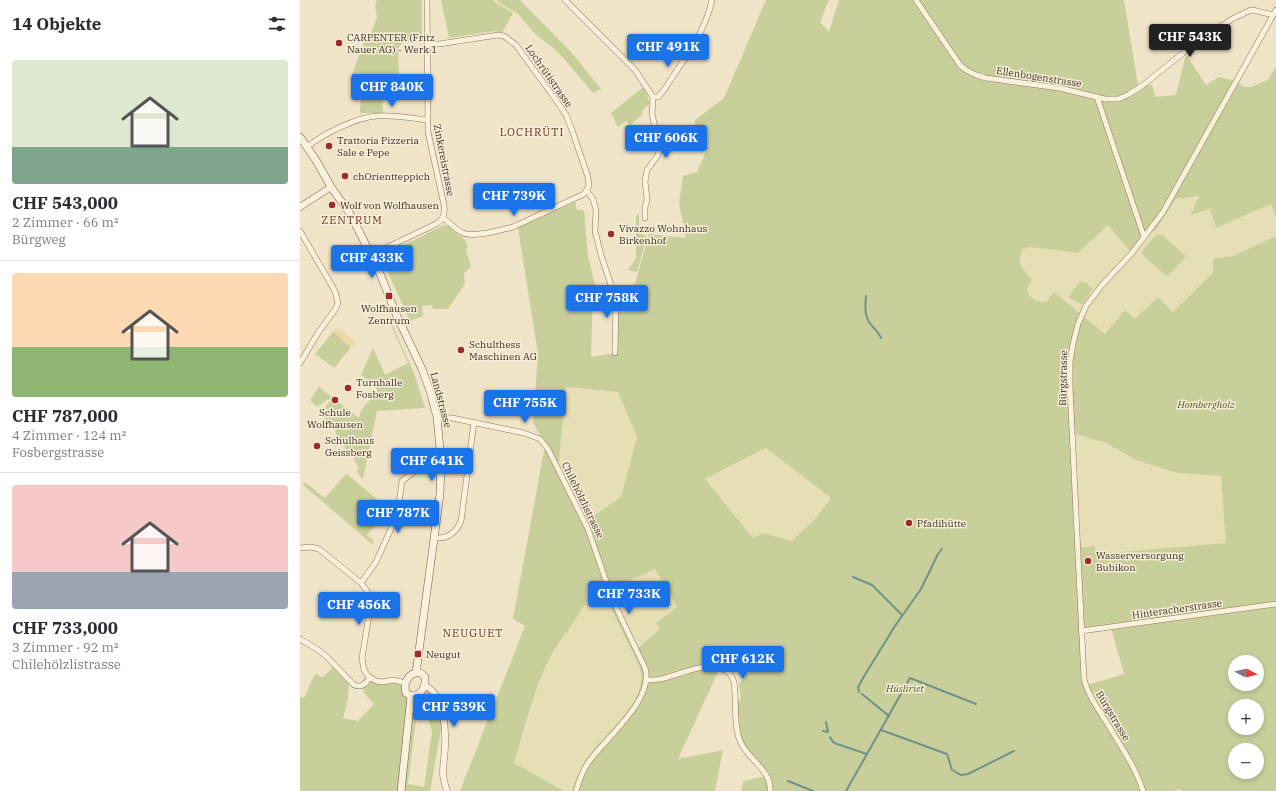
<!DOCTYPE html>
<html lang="de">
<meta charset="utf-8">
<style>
:root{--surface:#fff;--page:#f2f2f3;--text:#2b2b33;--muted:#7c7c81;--line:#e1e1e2;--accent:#1a73e8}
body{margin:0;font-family:"IBM Plex Serif",serif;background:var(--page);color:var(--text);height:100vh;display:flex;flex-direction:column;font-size:15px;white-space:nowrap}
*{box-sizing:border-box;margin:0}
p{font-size:13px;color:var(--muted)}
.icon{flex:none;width:22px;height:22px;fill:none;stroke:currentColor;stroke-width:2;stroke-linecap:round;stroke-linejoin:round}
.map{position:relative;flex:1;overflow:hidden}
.drawer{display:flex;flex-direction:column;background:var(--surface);width:300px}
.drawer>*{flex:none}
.needle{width:26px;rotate:97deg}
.buttons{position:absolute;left:928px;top:655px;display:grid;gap:8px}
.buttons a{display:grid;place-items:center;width:36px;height:36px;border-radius:50%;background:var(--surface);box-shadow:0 2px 6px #0003;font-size:20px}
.price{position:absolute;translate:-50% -34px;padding:0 9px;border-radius:4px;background:var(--accent);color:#fff;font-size:13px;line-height:26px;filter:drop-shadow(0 1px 2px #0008)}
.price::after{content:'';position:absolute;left:50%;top:24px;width:12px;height:9px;margin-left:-6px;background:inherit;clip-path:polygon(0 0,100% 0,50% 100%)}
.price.current{background:#222;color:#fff}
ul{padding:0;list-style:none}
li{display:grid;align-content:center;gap:8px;height:212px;padding:0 12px}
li+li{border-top:1px solid var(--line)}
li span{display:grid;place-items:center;height:124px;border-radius:4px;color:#555}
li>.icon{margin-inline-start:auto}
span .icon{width:72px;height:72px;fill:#fffc;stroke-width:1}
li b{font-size:17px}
h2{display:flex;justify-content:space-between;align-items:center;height:48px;padding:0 12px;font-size:17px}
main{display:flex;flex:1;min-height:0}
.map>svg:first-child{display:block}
.farmland{fill:#e6deb5}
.green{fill:#c9cf9b;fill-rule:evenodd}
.sand{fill:#ecd9a5}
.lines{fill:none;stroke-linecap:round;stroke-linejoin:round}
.stream{stroke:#6f938a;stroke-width:2}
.minor-casing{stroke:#8d765c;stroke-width:6}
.tertiary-casing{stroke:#8d765c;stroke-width:7}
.secondary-casing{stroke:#6f573f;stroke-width:8}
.minor{stroke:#faf1dc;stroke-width:5}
.tertiary{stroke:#faf1dc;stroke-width:6}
.secondary{stroke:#faf1dc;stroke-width:7}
.poi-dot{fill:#9e2a2b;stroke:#f7eed8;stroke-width:1.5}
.labels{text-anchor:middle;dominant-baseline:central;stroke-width:3;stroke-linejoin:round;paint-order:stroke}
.poi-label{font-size:10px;fill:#3d2e20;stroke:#f7eed8;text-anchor:start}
.street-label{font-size:10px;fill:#3d2e20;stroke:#f7eed8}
.park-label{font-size:10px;font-style:italic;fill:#4d5a26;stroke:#f7eed8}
.neighbourhood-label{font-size:11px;letter-spacing:1px;fill:#6b2e1e;stroke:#f7eed8}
</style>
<main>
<section class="drawer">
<h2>14 Objekte<svg class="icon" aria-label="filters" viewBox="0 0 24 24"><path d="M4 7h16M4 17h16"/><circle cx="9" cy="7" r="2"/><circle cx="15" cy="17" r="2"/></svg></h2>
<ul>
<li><span style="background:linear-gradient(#dfe7d0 70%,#7fa58c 0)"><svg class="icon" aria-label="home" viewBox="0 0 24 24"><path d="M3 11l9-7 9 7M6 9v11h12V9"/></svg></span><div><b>CHF 543,000</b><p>2 Zimmer · 66 m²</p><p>Bürgweg</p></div></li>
<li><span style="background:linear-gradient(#ffd9b3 60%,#8fb573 0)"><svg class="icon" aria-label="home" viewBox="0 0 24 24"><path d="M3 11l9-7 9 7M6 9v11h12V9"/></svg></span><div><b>CHF 787,000</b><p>4 Zimmer · 124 m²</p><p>Fosbergstrasse</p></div></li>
<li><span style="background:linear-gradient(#f6c9c9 70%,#9aa5b1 0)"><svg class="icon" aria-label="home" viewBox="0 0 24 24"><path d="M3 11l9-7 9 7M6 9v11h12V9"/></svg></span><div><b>CHF 733,000</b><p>3 Zimmer · 92 m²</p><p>Chilehölzlistrasse</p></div></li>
</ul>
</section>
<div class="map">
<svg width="976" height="791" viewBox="0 0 976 791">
<rect width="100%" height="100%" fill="#f0e4c8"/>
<g class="farmland">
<path d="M900,196L892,215L910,209L916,228L971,203L976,217V236L933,256L913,259V273L873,312L858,297L835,319L825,310L805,334L754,292L746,302H739L732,299L728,294L727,289L728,284L731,280L720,265L719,256L723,249L730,247L778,253L808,225L855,231L876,199Z"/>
<path d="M266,387L318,392L337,437L321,497L285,522L258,470Z"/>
<path d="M772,433L806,443L836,460L877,473L921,476L927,543L796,554L777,548Z"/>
<path d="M467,448L531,498L513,520L492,541L463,533L453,538L405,479Z"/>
<path d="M355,569L377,607L356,623L360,629L336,649L308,590Z"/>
<path d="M301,587L336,659L341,675V682L339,689L330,707L318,723L287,759L272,791H264L214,764L229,715L238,686L249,659L282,607L292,595Z"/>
</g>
<g class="green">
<path d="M77,0H122V42L105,41L98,47L99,74L82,89L83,113H60L61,86L52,74L66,37L70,35L77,17L75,5Z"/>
<path d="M141,0H192L213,13L202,33L194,31L149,38Z"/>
<path d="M197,0H220L272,53L301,89L293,93L257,51L235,34L218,14L198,2Z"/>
<path d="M466,0H529L520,22L529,32L539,0H824L838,85H852L855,97L876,95L885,58L887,56L906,85L919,77L936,81L944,87H951L968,80L976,66V217L971,204L916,228L910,209L891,215L899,196L876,199L855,231L850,230L832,253L808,225L778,253L730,247L723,249C715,263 723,269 732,280C721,292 732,303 746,302L754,292L805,334L825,310L835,319L858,297L873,312L913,273V259L933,256L976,236V791H881L880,789L873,791H846L837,768L788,685L824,674L811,628L781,632L786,686L821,745L843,791H441L443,782L455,778L463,777L464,774L440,743L436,699L441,701L439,684L461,659L450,648L444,646L426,663L423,661L378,759L423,750L415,791H272C275,780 280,770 286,760C301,737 345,704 341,674C339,663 333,653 328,643C319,624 310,606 301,588C288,599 280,611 271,626C263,637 255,647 249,659C233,692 225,728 214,763L264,791H160L225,626L213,619L245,445L233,422L238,354L218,228L275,202L277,210H284L288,256L295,284L293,292L291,357L315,353L320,289L334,287L349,234L386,238L379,203L383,176L397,172L407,149L393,138L395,120L424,98ZM266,387L318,392L337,437L321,497L285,522L258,470ZM772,433L806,443L836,460L877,473L921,476L926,543L796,554L795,546L778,548ZM466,448L531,498L513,521L492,541L463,533L453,538L405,479ZM355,569L377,607L356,623L360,629L337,649L308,590ZM935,662H957V684H935ZM935,706H957V728H935ZM935,750H957V772H935Z"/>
<path d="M342,88H344L350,103L342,111L343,114L330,125L326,121L318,127L311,113Z"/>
<path d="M339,214V233L347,236L337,272L328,270L336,258V216Z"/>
<path d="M144,225L149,226L158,235L164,238L168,248L166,249L171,267L164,273L165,284L148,309H133L132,305L122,306L123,316L110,321L85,266L86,258L92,251Z"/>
<path d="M856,235H860L863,236L885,255V258L868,276L865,275L842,254V251Z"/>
<path d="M780,282H785L793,289L784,303L781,304L768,297Z"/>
<path d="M90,320L114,373L125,408L77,411L63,478H61L57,471L59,467L54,460L55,457L49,455L40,438H37L35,428L30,427L24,416L26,406L30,401L28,399L17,407L10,400L19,387L59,418L61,411L78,390L61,375L73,348L85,375L108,363L89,321Z"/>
<path d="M33,332L51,347L34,368L15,354Z"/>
<path d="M47,474L86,507L88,511L67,535L74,541L72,544L3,485L5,482L25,498L45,475Z"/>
<path d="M35,665L49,680L48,699L43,718L58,721L74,704L64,693L62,686L70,678L105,683L109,695L131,689L143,719L130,791H0V697L4,698L15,674L23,677ZM118,704L125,705L132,732L124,787L108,784Z"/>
</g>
<path class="sand" d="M36,327L41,331L42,330L56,342L52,348L33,332Z"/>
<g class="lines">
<g class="stream">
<path d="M566,296C565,308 564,318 573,327C577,331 579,333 581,338"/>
<path d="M553,577L572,585L602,615"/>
<path d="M559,692L558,687L566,673L595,626L621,589L638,554L642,549"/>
<path d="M562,694L589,716"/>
<path d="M581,730L647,754L652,770L661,775L668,774L714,751"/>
<path d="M523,731L528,732L526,722"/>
<path d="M530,737L533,742L537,744L567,754"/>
<path d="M488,781L513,791"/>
<path d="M546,791L610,678L676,704"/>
</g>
<defs>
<g id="minor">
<path d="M265,0L335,70L353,97H358L364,90C382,61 405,34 412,0"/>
<path d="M616,0L660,65L666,70L676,75L686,78L759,88L805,99H819L829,94L842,86L893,45L932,19L951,10L957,11L973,15"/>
<path d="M127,44H139L198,35L204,36L216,45L256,100L266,115L272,130L288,177L289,186L284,194L213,227C201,230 174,238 163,233C155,230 150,222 143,218"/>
<path d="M797,97L844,237"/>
<path d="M7,147C23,134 57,117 77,116C94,115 111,118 127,120"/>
<path d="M287,191L293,199L296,210L295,231L301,255L316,300L315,353"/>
<path d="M345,218V207L347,200L345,181L347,170L358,155L360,148L352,114L353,97"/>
<path d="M0,231L35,291L38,303L36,308L18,333L0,363"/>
<path d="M71,255L136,224C144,219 145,214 144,205L128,132L127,0"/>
<path d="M137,417L152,418L224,433L240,439L248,449L288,529L313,601L345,668C355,700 304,739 288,763C282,771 279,781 276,791"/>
<path d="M135,538C148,539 156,533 161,521L174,422"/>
<path d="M0,548L11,547L19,549L61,583L67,591L71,602L62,658L64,670L68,676L76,681L82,682L94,680L105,683"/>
<path d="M61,583L76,562L94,522L98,510L102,481L115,471"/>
<path d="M781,631L976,604"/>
<path d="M0,639L17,649L27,657L54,685C62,688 65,684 70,678"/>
<path d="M347,680C353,680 359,680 365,678C385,673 425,652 434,682C437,700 433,724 440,741C447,759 472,770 470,791"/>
<path d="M843,791C835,766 820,745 807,723C798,709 788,695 784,679L770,388V362L773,344L778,324L786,306L802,285L832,253L863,212L976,10"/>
</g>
<g id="tertiary">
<path d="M0,207L31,187"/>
<path d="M125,686C143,692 146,728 145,745C145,754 143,763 143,773C143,779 145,785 147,791"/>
</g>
<g id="secondary">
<path d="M0,137L17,162L31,187L49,212L62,237L81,276L96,314L122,369L130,391L137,417L141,460L140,494L116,673"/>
<path d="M118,672L122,674L125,677C126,687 122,695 111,696L106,693C103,683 108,674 118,672Z"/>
<path d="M101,791L111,696"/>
</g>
</defs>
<use href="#minor" class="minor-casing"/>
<use href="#tertiary" class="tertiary-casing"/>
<use href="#secondary" class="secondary-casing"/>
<use href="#minor" class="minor"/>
<use href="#tertiary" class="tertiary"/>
<use href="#secondary" class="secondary"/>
</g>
<g class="poi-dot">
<circle cx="39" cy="43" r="4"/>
<circle cx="29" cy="146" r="4"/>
<circle cx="45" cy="176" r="4"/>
<circle cx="32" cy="205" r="4"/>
<circle cx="311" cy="234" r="4"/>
<rect x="85" y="292" width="8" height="8" rx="2"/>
<circle cx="161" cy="350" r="4"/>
<circle cx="48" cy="388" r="4"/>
<circle cx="35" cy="400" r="4"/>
<circle cx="17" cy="446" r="4"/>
<circle cx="609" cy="523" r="4"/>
<circle cx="788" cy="561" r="4"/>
<rect x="114" y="650" width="8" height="8" rx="2"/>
</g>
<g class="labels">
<g class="poi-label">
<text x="47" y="37">CARPENTER (Fritz<tspan x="47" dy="12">Nauer AG) - Werk 1</tspan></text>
<text x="37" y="140">Trattoria Pizzeria<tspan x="37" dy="12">Sale e Pepe</tspan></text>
<text x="53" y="176">chOrientteppich</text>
<text x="40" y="205">Wolf von Wolfhausen</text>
<text x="319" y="228">Vivazzo Wohnhaus<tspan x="319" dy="12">Birkenhof</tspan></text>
<text x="89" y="308" text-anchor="middle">Wolfhausen<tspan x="89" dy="12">Zentrum</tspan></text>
<text x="169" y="344">Schulthess<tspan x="169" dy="12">Maschinen AG</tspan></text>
<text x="56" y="382">Turnhalle<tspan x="56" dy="12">Fosberg</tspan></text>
<text x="35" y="412" text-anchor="middle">Schule<tspan x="35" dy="12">Wolfhausen</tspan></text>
<text x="25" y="440">Schulhaus<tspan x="25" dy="12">Geissberg</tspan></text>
<text x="617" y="523">Pfadihütte</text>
<text x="796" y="555">Wasserversorgung<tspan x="796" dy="12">Bubikon</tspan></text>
<text x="126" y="654">Neugut</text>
</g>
<g class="street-label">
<text transform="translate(249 76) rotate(55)">Lochrütistrasse</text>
<text transform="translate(739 77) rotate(9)">Ellenbogenstrasse</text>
<text transform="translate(144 160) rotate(79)">Zinkereistrasse</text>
<text transform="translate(763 378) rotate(-89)">Bürgstrasse</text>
<text transform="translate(141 400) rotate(75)">Landstrasse</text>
<text transform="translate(283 500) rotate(64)">Chilehölzlistrasse</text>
<text transform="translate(877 609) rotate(-8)">Hinteracherstrasse</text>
<text transform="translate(813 716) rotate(59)">Bürgstrasse</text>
</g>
<g class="park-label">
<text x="906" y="404">Hombergholz</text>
<text x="605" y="688">Hüsliriet</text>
</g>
<g class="neighbourhood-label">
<text x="232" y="132">LOCHRÜTI</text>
<text x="52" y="220">ZENTRUM</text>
<text x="173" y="633">NEUGUET</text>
</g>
</g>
</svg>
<div class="buttons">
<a><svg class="needle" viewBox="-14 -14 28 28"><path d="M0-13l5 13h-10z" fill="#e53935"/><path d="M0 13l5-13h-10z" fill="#7c7c81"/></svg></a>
<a>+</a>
<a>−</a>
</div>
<b class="price current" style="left:890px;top:58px">CHF 543K</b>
<b class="price" style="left:368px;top:68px">CHF 491K</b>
<b class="price" style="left:92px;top:108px">CHF 840K</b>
<b class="price" style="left:366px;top:159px">CHF 606K</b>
<b class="price" style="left:214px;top:217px">CHF 739K</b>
<b class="price" style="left:72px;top:279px">CHF 433K</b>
<b class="price" style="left:307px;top:319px">CHF 758K</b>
<b class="price" style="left:225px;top:424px">CHF 755K</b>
<b class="price" style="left:132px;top:482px">CHF 641K</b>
<b class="price" style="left:98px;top:534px">CHF 787K</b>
<b class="price" style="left:329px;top:615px">CHF 733K</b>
<b class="price" style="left:59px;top:626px">CHF 456K</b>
<b class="price" style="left:443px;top:680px">CHF 612K</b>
<b class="price" style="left:154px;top:728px">CHF 539K</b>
</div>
</main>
